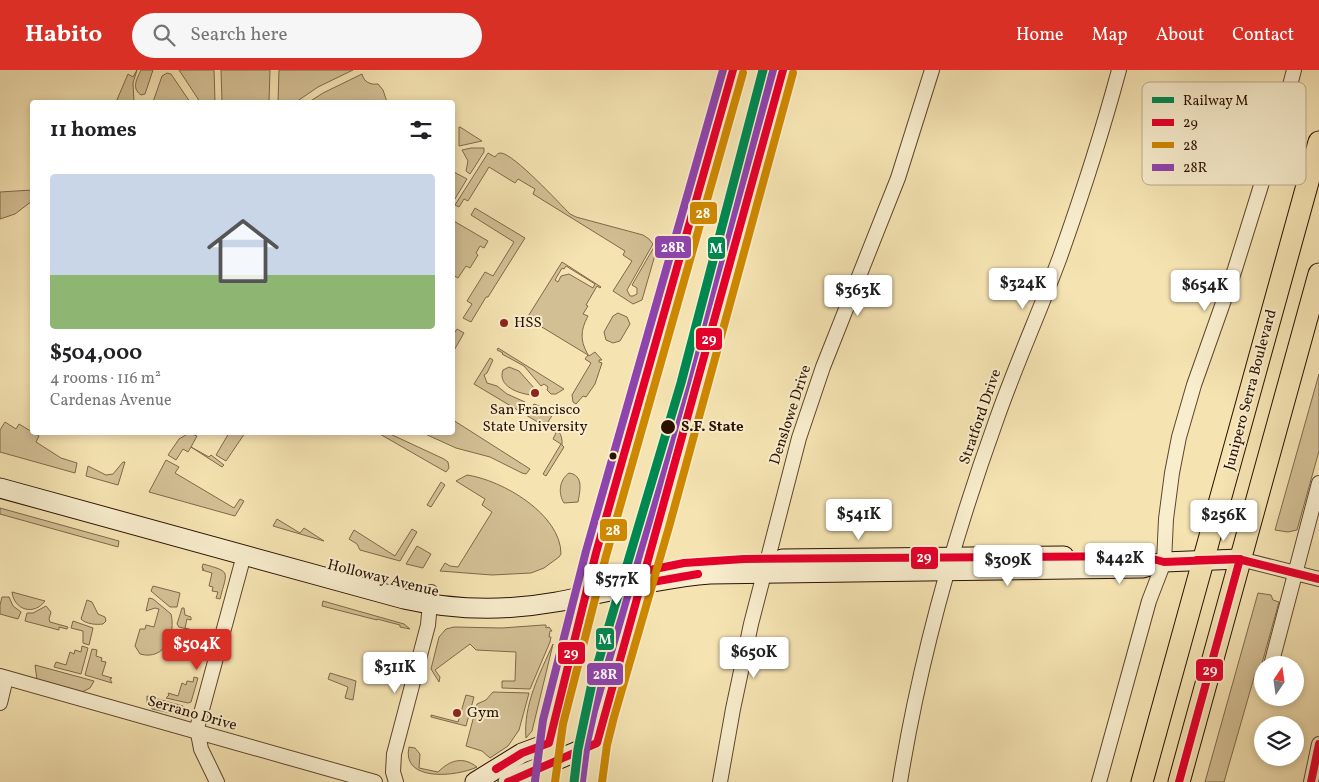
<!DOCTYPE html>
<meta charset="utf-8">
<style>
:root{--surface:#fff;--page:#f6f6f6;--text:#202124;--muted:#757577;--line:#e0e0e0;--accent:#d93025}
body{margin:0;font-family:Vollkorn,serif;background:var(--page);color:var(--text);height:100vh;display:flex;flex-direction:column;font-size:19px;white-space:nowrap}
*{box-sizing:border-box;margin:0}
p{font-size:16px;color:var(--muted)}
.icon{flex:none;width:28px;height:28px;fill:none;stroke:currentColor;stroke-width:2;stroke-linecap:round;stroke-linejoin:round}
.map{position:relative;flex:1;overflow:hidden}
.panel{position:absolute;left:30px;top:30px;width:425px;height:335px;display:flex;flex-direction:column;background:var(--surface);border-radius:5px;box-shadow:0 2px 8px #0003}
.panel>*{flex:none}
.needle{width:32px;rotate:13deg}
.buttons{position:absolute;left:1254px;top:586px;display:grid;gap:10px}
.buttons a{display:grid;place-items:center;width:50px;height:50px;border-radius:50%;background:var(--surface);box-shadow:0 2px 8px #0003;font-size:25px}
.price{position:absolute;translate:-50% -42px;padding:0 11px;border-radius:5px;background:#fff;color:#222;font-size:16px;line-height:32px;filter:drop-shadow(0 1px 2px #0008)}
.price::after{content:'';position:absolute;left:50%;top:30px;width:15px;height:11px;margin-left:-8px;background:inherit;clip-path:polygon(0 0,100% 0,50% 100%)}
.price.active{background:var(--accent);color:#fff}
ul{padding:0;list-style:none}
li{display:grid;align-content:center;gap:10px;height:265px;padding:0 20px}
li+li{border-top:1px solid var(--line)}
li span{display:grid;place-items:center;height:155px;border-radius:5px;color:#555}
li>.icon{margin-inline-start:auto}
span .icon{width:90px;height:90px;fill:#fffc;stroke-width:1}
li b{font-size:21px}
h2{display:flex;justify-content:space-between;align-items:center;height:60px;padding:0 20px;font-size:21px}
header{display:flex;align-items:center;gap:30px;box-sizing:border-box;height:70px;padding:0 25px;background:var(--accent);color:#fff}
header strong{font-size:24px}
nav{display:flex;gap:28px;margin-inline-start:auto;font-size:18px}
.search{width:350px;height:45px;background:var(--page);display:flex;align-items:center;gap:12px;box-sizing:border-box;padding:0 18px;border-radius:28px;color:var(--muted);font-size:19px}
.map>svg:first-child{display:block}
.green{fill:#d3bf94;stroke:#7f684a;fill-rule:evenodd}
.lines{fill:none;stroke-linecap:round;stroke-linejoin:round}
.street-casing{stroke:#5e462d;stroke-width:16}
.secondary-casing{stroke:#2b1201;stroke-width:21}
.primary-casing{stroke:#2b1201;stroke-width:23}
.highway-casing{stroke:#2b1201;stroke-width:27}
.street{stroke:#f8edcd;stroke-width:14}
.secondary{stroke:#f8edcd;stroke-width:19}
.primary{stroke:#f5e3b2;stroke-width:21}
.highway{stroke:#f5e3b2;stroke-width:25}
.bus-1-casing{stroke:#f8edcd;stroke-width:11}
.bus-2-casing{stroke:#f8edcd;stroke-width:11}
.bus-3-casing{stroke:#f8edcd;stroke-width:11}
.bus-1{stroke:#e4002b;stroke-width:8}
.bus-2{stroke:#ce8800;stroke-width:8}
.bus-3{stroke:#8e44ad;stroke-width:8}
.rail-1-casing{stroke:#f8edcd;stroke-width:12}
.rail-1{stroke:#008851;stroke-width:9}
.poi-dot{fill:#8f2418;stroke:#f8edcd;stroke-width:2}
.stop-dot{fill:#2b1201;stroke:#f8edcd;stroke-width:2}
.labels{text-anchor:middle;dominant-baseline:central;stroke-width:4;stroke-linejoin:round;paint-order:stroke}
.poi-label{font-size:15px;fill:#2b1201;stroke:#f8edcd;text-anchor:start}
.street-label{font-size:15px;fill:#2b1201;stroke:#f8edcd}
.stop-label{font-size:15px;font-weight:bold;fill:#2b1201;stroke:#f8edcd;text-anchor:start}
.key{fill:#f8edcd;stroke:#baab90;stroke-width:1}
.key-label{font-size:14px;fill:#2b1201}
.line-badge{stroke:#f8edcd;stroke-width:2}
.badge-label{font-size:14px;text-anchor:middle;font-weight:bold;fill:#fff}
</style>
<header>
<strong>Habito</strong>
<div class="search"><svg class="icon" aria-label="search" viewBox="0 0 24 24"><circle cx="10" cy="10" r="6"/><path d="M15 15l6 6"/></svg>Search here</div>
<nav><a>Home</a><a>Map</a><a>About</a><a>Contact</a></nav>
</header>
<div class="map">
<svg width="1319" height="712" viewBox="0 0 1319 712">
<rect width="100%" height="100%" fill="#f5e3b2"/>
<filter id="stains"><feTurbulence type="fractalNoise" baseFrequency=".004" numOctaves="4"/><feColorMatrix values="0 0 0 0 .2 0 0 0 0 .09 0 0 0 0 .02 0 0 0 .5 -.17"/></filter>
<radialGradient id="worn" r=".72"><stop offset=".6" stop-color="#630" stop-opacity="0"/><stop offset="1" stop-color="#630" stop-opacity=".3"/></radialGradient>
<g class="green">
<path d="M137,0L133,13L134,32H116L128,4L133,7Z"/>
<path d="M141,0H153L145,24L141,25C131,18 137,9 141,0Z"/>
<path d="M179,0H214L215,32H200Z"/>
<path d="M221,0H270L269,32H222Z"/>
<path d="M279,0H353L318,17L296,32H278Z"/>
<path d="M167,3L171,4L190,32H153L162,6Z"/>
<path d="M362,4C364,12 370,15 378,14L383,20L387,32H309L323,23Z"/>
<path d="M459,57H460L482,71L459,76Z"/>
<path d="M471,78H484V82L470,104L466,101L468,91L462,80Z"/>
<path d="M488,83L495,87C497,84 498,83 501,83C514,84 559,133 570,144L576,147L643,165L649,169L653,174L627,220L630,226H633L637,224V218L632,215L654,177L655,185L642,230L633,234L613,221L632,191L623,185L625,181L533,124L535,119L518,109L515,113L489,97L468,131L464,129L459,137L455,135Z"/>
<path d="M452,101L467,109L453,132Z"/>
<path d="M32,120V131L15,144L0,149V122Z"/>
<path d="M475,138L525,168L488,227H486L471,252L463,248L472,234L467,231L485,202L493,206L514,172L471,145Z"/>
<path d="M452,150L488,171L484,178L480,176L476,183L478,185L470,198L466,196L458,208L453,205Z"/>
<path d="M562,192L601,217L600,218L597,216L586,235L588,236L583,244L588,246C580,261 580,272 589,286L595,282L602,290H599V292L602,293L595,314L586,327L583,326L576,334L573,332L572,325L591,293L585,289L588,285L527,248ZM566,196L595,214L593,218L569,204L561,206L558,212L555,210L562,198L564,199Z"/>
<path d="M618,243L627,247L630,254L620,271L613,273L606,270L604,262L613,246Z"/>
<path d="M457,259L464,263L453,282V265Z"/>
<path d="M498,278L564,319L556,324H551L547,320L548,317L544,314L541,316L524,296L502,284L503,283L497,280Z"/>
<path d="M490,288L493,290L487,303L484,305L487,313L497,316L507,324L525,332L526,337L531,338L534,334L552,341L553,344L548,352C557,359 563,363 562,375L564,377L546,406L543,404L561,374L553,369L556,363L474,314Z"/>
<path d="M509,297L519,301L535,319L534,323L532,325C519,324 497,316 503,300Z"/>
<path d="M1319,304V381L1297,460L1288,462L1275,460Z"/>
<path d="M453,350L530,399L526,404L522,403L490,387L456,378L423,363L452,362Z"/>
<path d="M5,352L16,359L19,354L39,366L36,372L61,388L77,393L75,403L0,382V360Z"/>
<path d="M189,363L197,366L191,377L209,387L211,385L224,395L222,397L191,377L188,382L183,379L176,390L168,385L179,369Z"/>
<path d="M229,363H245L226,391L216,385Z"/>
<path d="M378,363H388L444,389L448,392L449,398L446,402Z"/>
<path d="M166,390L179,397L175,403L234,438L240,429L244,431L235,446L149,422Z"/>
<path d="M123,392H125L118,415L86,406L88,396L106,405L113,404Z"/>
<path d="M569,403C584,405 580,421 578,432L564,433C558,424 559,410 569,403Z"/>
<path d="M467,405C502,410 561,444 561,484L559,487L544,498L531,503L492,505L440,501L445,493L450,496L458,497L492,442L482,435L485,429L456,411Z"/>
<path d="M441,412L445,415L431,437L427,435Z"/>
<path d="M0,438L119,471L118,477L0,444Z"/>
<path d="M277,449L300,463L304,458L324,471L273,456Z"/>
<path d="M412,459L417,462L400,491L360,480L357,474L349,469L354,460L395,486Z"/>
<path d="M417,476L431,484L423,498L406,494Z"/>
<path d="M203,494C232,502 227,501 220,529L216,528L218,522L212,521L213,517L209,516L212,503L202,500L204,499L202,498Z"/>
<path d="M153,516L180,523L177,537H170L151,521Z"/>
<path d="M12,522L45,531C34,546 14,540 12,522Z"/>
<path d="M1258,523L1271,525L1273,530L1279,532L1259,604H1255L1224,712H1205Z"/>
<path d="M2,527H9L13,536L21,542L18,549L0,544V535Z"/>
<path d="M149,528L153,529L171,544C176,564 165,591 140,584L135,576L140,559H145L146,555L154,557L159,539L155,538L146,541Z"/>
<path d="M87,530L92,532L98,544L105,547L106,551L103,554C96,555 86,554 81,549Z"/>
<path d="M323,531L404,554L410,559L400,557V555L377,549V550L322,536Z"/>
<path d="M46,536L51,542L49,549L50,552L68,557L67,559L59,557V560L25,551L27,543H33Z"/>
<path d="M182,538H184L185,545L191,547V550L187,549L185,558L203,563L205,560L206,564L179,557L177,554Z"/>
<path d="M73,551L93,558L89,575L83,573V561L71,558Z"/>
<path d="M543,555H546V558L549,557L552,561H550L549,567H551L550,572L530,619L502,618V611H515L516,582L476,580L470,574L435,600L440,607L439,612L431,599L439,567L446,559L454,557L502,558Z"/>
<path d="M177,562L204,570L203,573L200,574L201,570L183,565L181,573L184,574L183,577L177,576L172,582L170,581L174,564Z"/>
<path d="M553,574L532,661L526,668C523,635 540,603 553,574Z"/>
<path d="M82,576L88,578L81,604L54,597L56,592L66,595L70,582L74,584L75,580L81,582Z"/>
<path d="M92,579L97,580L96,586L102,588L101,591L106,592L102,605L112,608L110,609L112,613L85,605Z"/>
<path d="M35,595L94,611L90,618L82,622L37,610Z"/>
<path d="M330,603L356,611L353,630L345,628L348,617L328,609Z"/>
<path d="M194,607L198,608L191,632L188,633L166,628L169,625L168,623L178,626L182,613L186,615L187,611L193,612Z"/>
<path d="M493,622L529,623L519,660L508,676L490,688L482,681L466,676L477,634L486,630Z"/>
<path d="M466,625L474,627L466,656L431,647V645L458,652Z"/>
<path d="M147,626L183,636L181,645L152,639L147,633Z"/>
<path d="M409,677L415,678L420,684L419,698L438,702C450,690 463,686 477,697C456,707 401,712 409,677Z"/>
</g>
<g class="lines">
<defs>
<g id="street">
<path d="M1240,489L1319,509"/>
<path d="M1271,595L1319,413"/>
<path d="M0,606L375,712"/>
<path d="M0,633L6,608"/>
<path d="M217,712L201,679L197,658L244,485"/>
<path d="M396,712L393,702L394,684L428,555L431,522"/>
<path d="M720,712L733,639L751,554L799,368L823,297L898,108L932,0"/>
<path d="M900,712C920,588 954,467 997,348C1016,294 1040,241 1060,187C1082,125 1102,63 1119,0"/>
<path d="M1099,712L1149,531L1164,492L1166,449L1172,403L1179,367L1194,315L1235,199L1278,61L1294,0"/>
<path d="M1311,712L1319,674"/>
</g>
<g id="secondary">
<path d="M0,418L404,529C453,540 506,541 556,532C607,523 657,508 710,504L1142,498L1164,492L1240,489"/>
<path d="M782,489L1064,486"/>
<path d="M475,712L522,683L549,673"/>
<path d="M508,712L521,705L597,673"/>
</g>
<g id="primary">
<path d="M1142,712L1319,72"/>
<path d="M1179,712L1319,204"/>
</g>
<g id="highway">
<path d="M545,712L553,652L596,483L733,0"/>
<path d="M592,712L597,673L604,644L659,454L783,0"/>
</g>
</defs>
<use href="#street" class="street-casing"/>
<use href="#secondary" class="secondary-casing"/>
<use href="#primary" class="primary-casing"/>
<use href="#highway" class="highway-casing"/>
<use href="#street" class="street"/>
<use href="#secondary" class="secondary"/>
<use href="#primary" class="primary"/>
<use href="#highway" class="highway"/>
<defs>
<g id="bus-1">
<path d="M783,0L645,501L684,493L744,489L1142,486L1164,492L1240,489"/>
<path d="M1197,490L1238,489L1319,509"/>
<path d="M496,699L522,683L549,673L596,483L733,0"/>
<path d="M508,712L597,673L641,514L698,504"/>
<path d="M1179,712L1240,489"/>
<path d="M1311,712L1319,674"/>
</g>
<g id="bus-2">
<path d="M555,712L563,654L606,486L743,3"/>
<path d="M602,712L607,675L614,647L669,457L793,3"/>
</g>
<g id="bus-3">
<path d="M535,711L543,650L586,481L723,0"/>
<path d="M582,711L587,672L594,641L649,451L773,0"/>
</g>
</defs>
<use href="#bus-1" class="bus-1-casing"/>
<use href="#bus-2" class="bus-2-casing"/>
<use href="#bus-3" class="bus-3-casing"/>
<use href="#bus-1" class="bus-1"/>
<use href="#bus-2" class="bus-2"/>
<use href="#bus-3" class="bus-3"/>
<defs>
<path id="rail-1" d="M574,712L578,679L592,613L681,313L763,0"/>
</defs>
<use href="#rail-1" class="rail-1-casing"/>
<use href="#rail-1" class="rail-1"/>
</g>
<g class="poi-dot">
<circle cx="504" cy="253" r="5"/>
<circle cx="535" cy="323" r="5"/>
<circle cx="457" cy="643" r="5"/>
</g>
<g class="stop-dot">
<circle cx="668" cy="357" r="8"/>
<circle cx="613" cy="386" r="4.5"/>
</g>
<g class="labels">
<g class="poi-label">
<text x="514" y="253">HSS</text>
<text x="535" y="340" text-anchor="middle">San Francisco<tspan x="535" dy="17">State University</tspan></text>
<text x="467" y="643">Gym</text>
</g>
<g class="street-label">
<text transform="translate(1251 320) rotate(-75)">Junipero Serra Boulevard</text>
<text transform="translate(791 345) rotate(-72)">Denslowe Drive</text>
<text transform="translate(981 347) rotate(-71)">Stratford Drive</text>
<text transform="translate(383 509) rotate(14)">Holloway Avenue</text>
<text transform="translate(192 644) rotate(16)">Serrano Drive</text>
</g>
<g class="stop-label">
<text x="681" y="357">S.F. State</text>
</g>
</g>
<rect x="1142" y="12" width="164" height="103" rx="8" class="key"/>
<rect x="1152" y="27" width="22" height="6" fill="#008851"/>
<rect x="1152" y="49" width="22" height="7" fill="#e4002b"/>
<rect x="1152" y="72" width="22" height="6" fill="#ce8800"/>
<rect x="1152" y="94" width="22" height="7" fill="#8e44ad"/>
<g class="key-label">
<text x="1183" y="35">Railway M</text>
<text x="1183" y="57">29</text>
<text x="1183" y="80">28</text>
<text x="1183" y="102">28R</text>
</g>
<g class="line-badge">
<rect x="689" y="131" width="29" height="24" rx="5" fill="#ce8800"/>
<rect x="654" y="165" width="38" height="24" rx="5" fill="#8e44ad"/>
<rect x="707" y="166" width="19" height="24" rx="5" fill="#008851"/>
<rect x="695" y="257" width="28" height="24" rx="5" fill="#e4002b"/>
<rect x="599" y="448" width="29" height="24" rx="5" fill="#ce8800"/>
<rect x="910" y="476" width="29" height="24" rx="5" fill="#e4002b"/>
<rect x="595" y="557" width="20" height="24" rx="5" fill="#008851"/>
<rect x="557" y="571" width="29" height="24" rx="5" fill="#e4002b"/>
<rect x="1195" y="588" width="29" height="24" rx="5" fill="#e4002b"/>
<rect x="586" y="592" width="38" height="24" rx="5" fill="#8e44ad"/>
</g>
<g class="badge-label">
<text x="703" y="148">28</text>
<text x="673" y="182">28R</text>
<text x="716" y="183">M</text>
<text x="709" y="274">29</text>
<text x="613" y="465">28</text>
<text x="924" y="492">29</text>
<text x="605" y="574">M</text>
<text x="571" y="588">29</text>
<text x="1210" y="605">29</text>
<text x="605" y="609">28R</text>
</g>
<rect width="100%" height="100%" filter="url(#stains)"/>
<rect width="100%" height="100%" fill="url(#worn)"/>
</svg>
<div class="buttons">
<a><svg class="needle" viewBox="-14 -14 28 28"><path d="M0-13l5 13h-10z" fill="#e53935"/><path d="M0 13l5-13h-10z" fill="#757577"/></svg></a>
<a><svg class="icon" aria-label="layers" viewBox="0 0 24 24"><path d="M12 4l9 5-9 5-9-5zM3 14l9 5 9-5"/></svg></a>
</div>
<b class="price" style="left:1023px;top:240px">$324K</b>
<b class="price" style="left:1205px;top:242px">$654K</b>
<b class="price" style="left:858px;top:247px">$363K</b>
<b class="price" style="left:859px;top:471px">$541K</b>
<b class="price" style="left:1224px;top:472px">$256K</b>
<b class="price" style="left:1120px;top:515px">$442K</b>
<b class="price" style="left:1008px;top:517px">$309K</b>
<b class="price" style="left:617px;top:536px">$577K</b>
<b class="price active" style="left:197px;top:601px">$504K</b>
<b class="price" style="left:754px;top:609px">$650K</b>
<b class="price" style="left:395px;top:624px">$311K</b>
<section class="panel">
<h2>11 homes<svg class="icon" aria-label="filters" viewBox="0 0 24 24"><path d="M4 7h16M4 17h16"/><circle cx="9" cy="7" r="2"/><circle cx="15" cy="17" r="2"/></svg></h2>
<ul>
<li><span style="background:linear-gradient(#c9d6e8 65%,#8fb573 0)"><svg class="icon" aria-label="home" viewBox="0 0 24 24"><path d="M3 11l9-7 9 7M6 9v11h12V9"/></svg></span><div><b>$504,000</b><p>4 rooms · 116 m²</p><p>Cardenas Avenue</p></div></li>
</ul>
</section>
</div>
